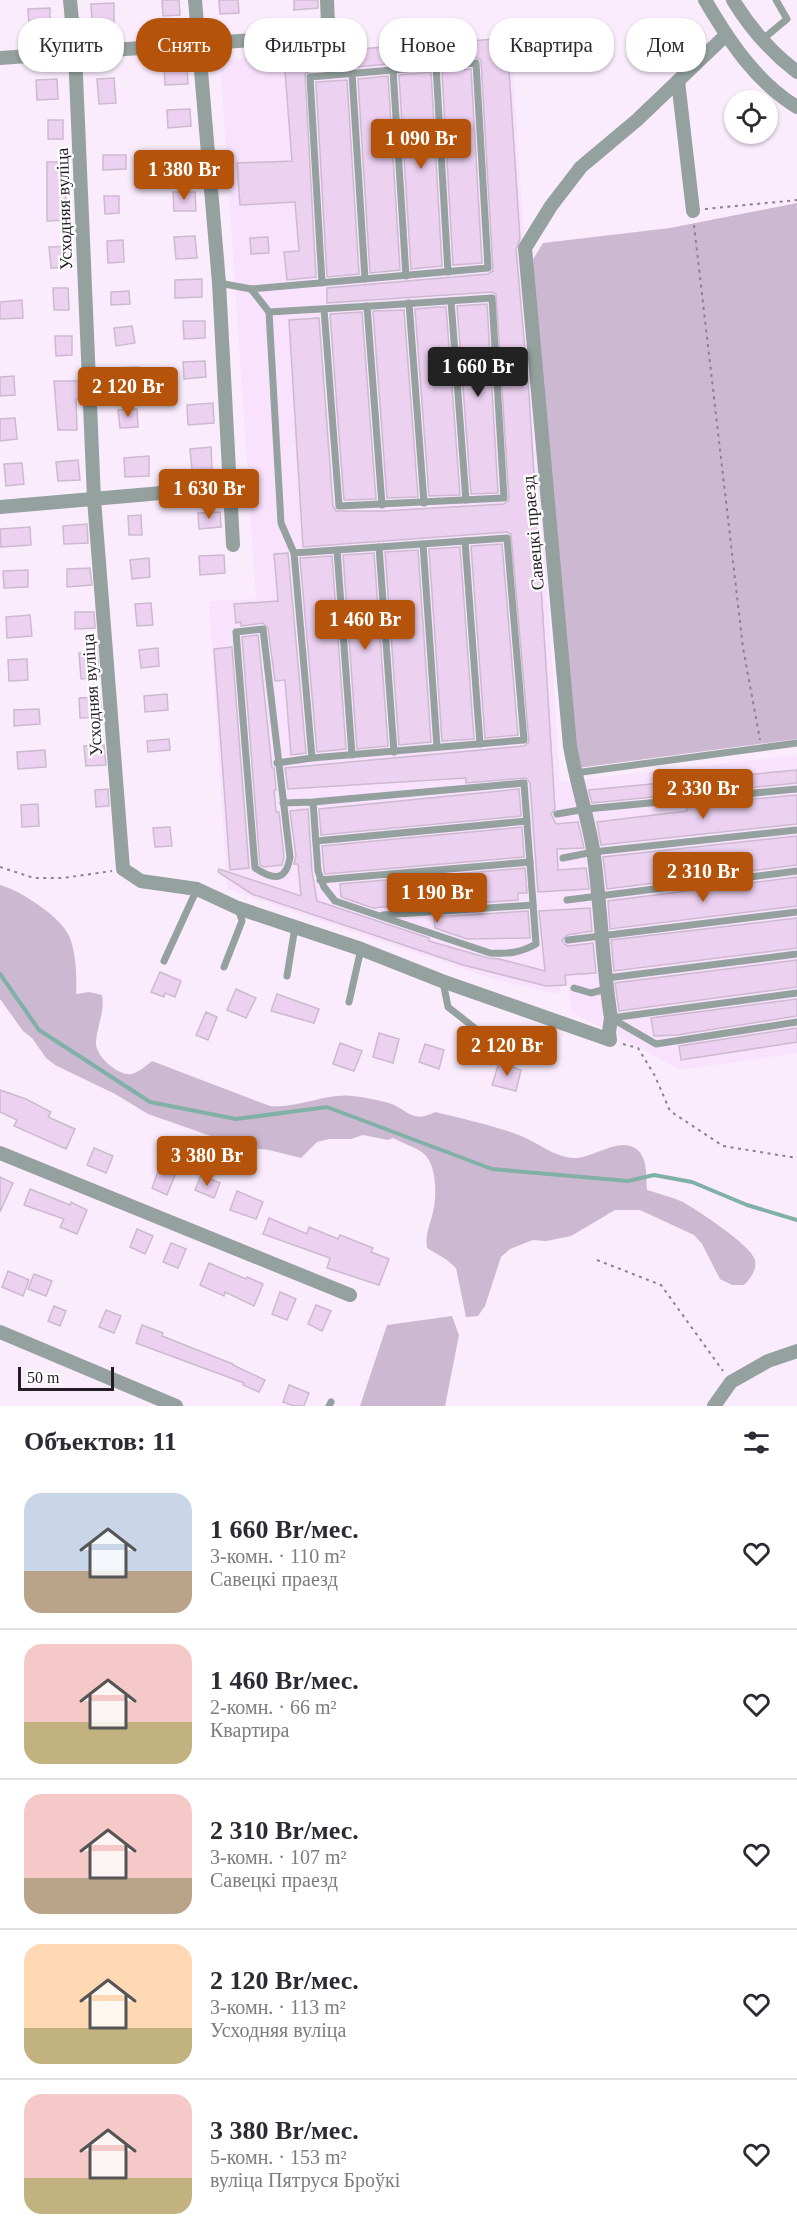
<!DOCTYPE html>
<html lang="ru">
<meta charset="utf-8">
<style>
:root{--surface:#fff;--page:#f2f2f3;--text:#2b2b33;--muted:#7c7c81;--line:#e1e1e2;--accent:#b45309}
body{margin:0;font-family:Georgia,serif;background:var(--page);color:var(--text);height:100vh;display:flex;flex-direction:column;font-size:22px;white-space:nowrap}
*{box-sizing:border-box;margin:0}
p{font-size:20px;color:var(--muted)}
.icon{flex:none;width:33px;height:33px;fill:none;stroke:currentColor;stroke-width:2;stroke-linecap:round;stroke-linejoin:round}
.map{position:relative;height:1406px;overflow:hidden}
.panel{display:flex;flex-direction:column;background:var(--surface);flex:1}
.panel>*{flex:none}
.hud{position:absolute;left:18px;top:18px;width:762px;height:54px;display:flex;gap:12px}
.tools{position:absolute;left:724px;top:90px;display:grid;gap:12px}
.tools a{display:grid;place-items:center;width:54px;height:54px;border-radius:50%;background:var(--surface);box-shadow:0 2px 4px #0004;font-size:30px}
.scale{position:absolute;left:18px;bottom:15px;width:96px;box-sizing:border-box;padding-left:6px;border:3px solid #241d25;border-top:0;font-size:16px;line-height:21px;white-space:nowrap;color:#241d25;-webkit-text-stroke:4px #fff;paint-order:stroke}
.price{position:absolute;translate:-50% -51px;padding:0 14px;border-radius:6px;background:var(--accent);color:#fff;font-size:20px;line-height:39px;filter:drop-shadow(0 2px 3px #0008)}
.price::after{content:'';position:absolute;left:50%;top:36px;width:18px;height:14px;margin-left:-9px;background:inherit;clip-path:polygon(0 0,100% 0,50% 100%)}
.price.active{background:#222;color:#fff}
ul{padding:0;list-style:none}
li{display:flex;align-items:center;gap:18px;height:150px;padding:0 24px}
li+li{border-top:2px solid var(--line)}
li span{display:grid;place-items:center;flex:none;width:168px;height:120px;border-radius:18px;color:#555}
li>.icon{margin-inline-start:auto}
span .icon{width:72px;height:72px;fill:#fffc;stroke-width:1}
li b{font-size:26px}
h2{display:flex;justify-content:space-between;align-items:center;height:72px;padding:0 24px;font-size:26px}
.tag{padding:0 21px;border-radius:24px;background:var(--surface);box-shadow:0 2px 4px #0004;font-size:21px;line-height:54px}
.tag.active{background:var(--accent);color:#fff}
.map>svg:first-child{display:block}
.built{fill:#f9e2fe}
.green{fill:#ccb8d0}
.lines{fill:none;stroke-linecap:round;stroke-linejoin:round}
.stream{stroke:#81b0a7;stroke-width:4}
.building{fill:#ecd1f1;stroke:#ccbacf;stroke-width:1.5}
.path{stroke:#8c818e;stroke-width:2;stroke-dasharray:3 4.5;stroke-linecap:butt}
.lane{stroke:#94a19e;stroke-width:7}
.street{stroke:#94a19e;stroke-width:14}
.labels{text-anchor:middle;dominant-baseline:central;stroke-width:4.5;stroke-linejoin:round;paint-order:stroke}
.street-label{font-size:18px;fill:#241d25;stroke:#fff}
</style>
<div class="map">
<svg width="797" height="1406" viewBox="0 0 797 1406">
<rect width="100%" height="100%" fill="#faecfd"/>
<path class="built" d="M511,38L560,782L797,755V1053L681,1070L572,1012L565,976L559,994L496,980L227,889L209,601L256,599L220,60Z"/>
<g class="green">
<path d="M797,203V739L578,768L532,261L543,243L670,228Z"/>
<path d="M0,885C20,890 63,918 70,938C76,955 77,975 76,994L89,992L102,995C105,1013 97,1025 96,1042C95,1056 118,1076 132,1074C139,1072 146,1066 152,1061L270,1106C298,1109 324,1093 352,1096C364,1097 377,1100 389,1103C409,1110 412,1124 435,1112C463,1119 492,1125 519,1135C537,1142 552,1156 573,1158C592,1159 618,1137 635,1148C648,1156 646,1176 647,1190C659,1194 672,1197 683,1202C698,1211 750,1244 755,1260C757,1270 751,1278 744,1285H732L720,1279L702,1244L694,1235L640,1210H615L571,1236L546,1241L533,1240L510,1249L501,1257L485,1306L478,1316L466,1317L456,1268L447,1260L427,1248C425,1234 430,1225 433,1212C437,1196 437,1164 423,1153C415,1147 402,1143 393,1138L388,1140L363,1135L351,1139H329L317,1142L301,1158L269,1150L242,1147L148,1114L115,1094L55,1065L46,1058L32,1038L23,1031L0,999Z"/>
<path d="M452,1316L459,1335L445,1406H360L387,1325Z"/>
</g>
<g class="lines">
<path class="stream" d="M0,974L39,1030L150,1102L236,1119L327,1107L492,1169L628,1181L654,1175L692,1182L747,1205L797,1220"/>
</g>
<g class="building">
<path d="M162,0H179L180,15L163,16Z"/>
<path d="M219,0H238L239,13L220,14Z"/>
<path d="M294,0H318V8L294,10Z"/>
<path d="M114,3V22L92,23L91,4Z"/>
<path d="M50,8V26L29,27L28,9Z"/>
<path d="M511,38L512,54H508L520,239L516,249L529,395L555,809L551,814L556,824L578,822L584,848L557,849L558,870L586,868L589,889L538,892L530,783L526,778L466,783V778L288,789L285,768L524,746L529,742L511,534L507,532L303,547L289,320L319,318L333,506L336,511H382L504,504L509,500L496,294L492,292L327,303V288L488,274L493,271L481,60L476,57L435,60L310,71L305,74L316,277L287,280L284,252L299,251L295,202L240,205L237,163L292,161L285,71L317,68L316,52Z"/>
<path d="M164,65H187L188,84L165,85Z"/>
<path d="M471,69L482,263L453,265L442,72Z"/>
<path d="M431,72L442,266L411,269L399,75Z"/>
<path d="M388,76L400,270L370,273L358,79Z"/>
<path d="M114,78L116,103L99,104L97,79Z"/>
<path d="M57,79L58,99L37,100L36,80Z"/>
<path d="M347,80L359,274L327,277L316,82Z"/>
<path d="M190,109L191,126L168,128L167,110Z"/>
<rect x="48" y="120" width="15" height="19"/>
<path d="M190,153L191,173L174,174L173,154Z"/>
<path d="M103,155H126V169L103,170Z"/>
<path d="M47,162H64L67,220L47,221Z"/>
<path d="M173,192H195L196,211H174Z"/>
<path d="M104,196H119V213L105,214Z"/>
<path d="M195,236L197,258L176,259L174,237Z"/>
<path d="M268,237L269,253L251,254L250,238Z"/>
<path d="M123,240L124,262L108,263L107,241Z"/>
<path d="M68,246L69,267L51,268L49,247Z"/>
<path d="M202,279V297L175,298V280Z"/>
<path d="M53,288H68L69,310H54Z"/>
<path d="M129,291L130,304L111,305V292Z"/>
<path d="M22,300L23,318L0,319V302Z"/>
<path d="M487,304L498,493L471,494L457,306Z"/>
<path d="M437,307H446L460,495L429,496L415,309Z"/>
<path d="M404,310L418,497L387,498L373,311Z"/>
<path d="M362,312L376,499L344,500L330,314Z"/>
<path d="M183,321H205V338L184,339Z"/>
<path d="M132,326L135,343L116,346L114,328Z"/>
<path d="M55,336H72V355L56,356Z"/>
<path d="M205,361L206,377L184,379L183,362Z"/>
<path d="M139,367L140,384L117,386L116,368Z"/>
<path d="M14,376L15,395L0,396V377Z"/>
<path d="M54,381H80L81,399H76L77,430H58Z"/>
<path d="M213,403L214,423L188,425L187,405Z"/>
<path d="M137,409L138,427L120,428L118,410Z"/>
<path d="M15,418L17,439L0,441V419Z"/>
<path d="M211,447L212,469L192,470L190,449Z"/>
<path d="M149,456V476L125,477L124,458Z"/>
<path d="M78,460L80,480L58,481L56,462Z"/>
<path d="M22,463L24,484L6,486L4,464Z"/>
<path d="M220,512L221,527L199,529L198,513Z"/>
<path d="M141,515L142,535H129L128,516Z"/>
<path d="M87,524L88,543L64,544L63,526Z"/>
<path d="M30,527L31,545L1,547L0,529Z"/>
<path d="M502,544L518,735L485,738L471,546Z"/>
<path d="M460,547L474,739L442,741L429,549Z"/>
<path d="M418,550L431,742L399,745L385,552Z"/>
<path d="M288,553L306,753L291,755L285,680L275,681L268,628L263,623L241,626V622L236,623L234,604L278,601L274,554Z"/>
<path d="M374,553L388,746L357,749L343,555Z"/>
<path d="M224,555L225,573L200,575L199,556Z"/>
<path d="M332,556L346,749L317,752L300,558Z"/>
<path d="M149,558L150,577L132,579L130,560Z"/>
<path d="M90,568L92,585L67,587V569Z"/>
<path d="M28,570V587L4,588L3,571Z"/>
<path d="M151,603L153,625L137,626L135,604Z"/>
<path d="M75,612H94L95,628L75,629Z"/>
<path d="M30,615L32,636L7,638L6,617Z"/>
<path d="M258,635L272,768H274L276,790H274L276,812H279L284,857L282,865L264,867L260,865L242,637Z"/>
<path d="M232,647L249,868L230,870L214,649Z"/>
<path d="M158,648L159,666L141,668L139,650Z"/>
<path d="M97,652L99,677L81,679L79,653Z"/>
<path d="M27,659L28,680L9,681L8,660Z"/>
<path d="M167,694L168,710L145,712L144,696Z"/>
<path d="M100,697L102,717L80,718L79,698Z"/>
<path d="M39,709L40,724L14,726V710Z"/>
<path d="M169,739L170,750L148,752L147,741Z"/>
<path d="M104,745L106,765L86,766L84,746Z"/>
<path d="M45,750L46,767L18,769L17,752Z"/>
<path d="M797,770V783L592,803L589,792V790Z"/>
<path d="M108,789L109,806L96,807L95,790Z"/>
<path d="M519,789L521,816L321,835L319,809Z"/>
<path d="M797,795V824L601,845L597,822L687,811L686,805Z"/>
<path d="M38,804L39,826L22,827L21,805Z"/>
<path d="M308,809L312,871L317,901L429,938V941L488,958L499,959L545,971L539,911L590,908L592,931L567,935L562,940L564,944L568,946L593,943L596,973L565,975L566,985L546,986L463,965L252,894L218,872L219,869L301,896L298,864H294L296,856L290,811Z"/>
<path d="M170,827L172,846L155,847L153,828Z"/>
<path d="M522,827L524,857L325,874L324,870L322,846Z"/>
<path d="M797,836V865L607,889L603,857Z"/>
<path d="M525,868L527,893H518V900L434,906V902L373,908L341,897L340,884Z"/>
<path d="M797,877V906L610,929L608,901Z"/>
<path d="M528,911L530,938L467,939L435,928L434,917Z"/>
<path d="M797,918V948L614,971L611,940Z"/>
<path d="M797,960V987L619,1011L615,983Z"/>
<path d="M160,972L181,981L175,997L165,993L164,997L151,992Z"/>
<path d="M236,989L256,998L246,1018L227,1010Z"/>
<path d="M277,994L319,1009L314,1023L271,1011Z"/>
<path d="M797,999V1016L677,1035L654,1036L651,1018Z"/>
<path d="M206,1012L217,1017L208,1040L196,1035Z"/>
<path d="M797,1028V1042L681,1060L679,1046Z"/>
<path d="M379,1033L399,1039L393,1063L373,1057Z"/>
<path d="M340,1043L362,1051L354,1071L333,1064Z"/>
<path d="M425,1044L444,1050L439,1069L419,1062Z"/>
<path d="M499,1063L521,1070L516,1091L492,1085Z"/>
<path d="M0,1090L26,1099L51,1112L48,1117L75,1129L66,1149L14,1126L17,1120L0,1112Z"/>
<path d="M94,1148L113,1156L106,1173L87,1165Z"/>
<path d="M159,1169L175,1175L167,1195L152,1188Z"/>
<path d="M201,1175L220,1183L214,1198L195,1190Z"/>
<path d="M0,1177L13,1183L0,1212Z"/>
<path d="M30,1189L70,1205L71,1202L87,1210L77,1234L60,1227L64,1219L24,1205Z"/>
<path d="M237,1191L263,1202L256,1219L230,1210Z"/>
<path d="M269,1218L307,1234L309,1227L338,1239L340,1235L373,1248L371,1252L389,1259L379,1285L327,1268L330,1258L263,1234Z"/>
<path d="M137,1229L153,1236L145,1254L130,1247Z"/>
<path d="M171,1243L186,1249L178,1268L163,1262Z"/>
<path d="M209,1263L246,1279L247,1277L263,1284L254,1306L225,1292L224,1296L200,1285Z"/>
<path d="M8,1271L29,1280L23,1296L2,1287Z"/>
<path d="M34,1274L52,1281L46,1296L28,1289Z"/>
<path d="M280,1292L296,1299L287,1320L272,1314Z"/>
<path d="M316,1305L331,1311L322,1331L308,1324Z"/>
<path d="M54,1306L66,1311L60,1326L48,1321Z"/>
<path d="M106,1310L121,1316L114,1333L99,1327Z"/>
<path d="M142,1325L163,1333L162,1336L233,1364V1365L265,1380L259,1392L243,1385L244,1383L136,1343Z"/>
<path d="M289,1385L309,1393L304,1406H294L283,1402Z"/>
</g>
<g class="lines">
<g class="path">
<path d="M705,209L797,200"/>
<path d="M694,225L743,648L760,740"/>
<path d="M0,867L34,878H63L112,871"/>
<path d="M623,1044L638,1048L655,1076L670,1111L723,1146L797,1158"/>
<path d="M597,1260L661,1285L723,1371"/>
</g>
<g class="lane">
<path d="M763,39L787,19L776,0"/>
<path d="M436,66L448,272"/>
<path d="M393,70L406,276"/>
<path d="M352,73L365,279"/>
<path d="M219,283L251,289L269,312C343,308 418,303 492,298L504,498L339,506L324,309"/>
<path d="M251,289L488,268L476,63L310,77L322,283"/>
<path d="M451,301L466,500"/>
<path d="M409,303L424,503"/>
<path d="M367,306L382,505"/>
<path d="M269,312L281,523L294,553L312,758L524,740L507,538L294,553"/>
<path d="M465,541L480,744"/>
<path d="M423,544L437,747"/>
<path d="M379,547L394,752"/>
<path d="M337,550L352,755"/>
<path d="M263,629L290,857C286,882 273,880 255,868L236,632Z"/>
<path d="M277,763L312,758"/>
<path d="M575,773L797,743"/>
<path d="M283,803L313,802L524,783L536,944C520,953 508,954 490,953L335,901L324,887L318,871L313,802"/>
<path d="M557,814L586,809L797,789"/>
<path d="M316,841L527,821"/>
<path d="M563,858L593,852L797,830"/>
<path d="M320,880L530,862"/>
<path d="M567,900L797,871"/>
<path d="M383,915L533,905"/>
<path d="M568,940L797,912"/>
<path d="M164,961L197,889"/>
<path d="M224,967L242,921L238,908"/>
<path d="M287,976L295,927"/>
<path d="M607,978L797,954"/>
<path d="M443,982L448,1007L476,1029L483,1041"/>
<path d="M574,988L591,993L606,989"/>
<path d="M349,1002L361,949"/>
<path d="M611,1018L656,1044L797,1022"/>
<path d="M611,1018L797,993"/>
<path d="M329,1406L331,1402"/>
</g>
<g class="street">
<path d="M70,0L75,52L94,499L123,869L141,881L197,889L238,908L361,949L442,981L610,1040L609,1032L611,1018C602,962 601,905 593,849C587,814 576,781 570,746L525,248L551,206L581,167L637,120L725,36"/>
<path d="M195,0L219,283L233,545"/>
<path d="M705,0C729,41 756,82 797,107"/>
<path d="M733,0C750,28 771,52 797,72"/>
<path d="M0,58L322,35L328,24L327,0"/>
<path d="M678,81L693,211"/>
<path d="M0,507L231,487"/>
<path d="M0,1153L350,1295"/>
<path d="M0,1332L176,1406"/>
<path d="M714,1406L731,1382L768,1361L797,1351"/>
</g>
</g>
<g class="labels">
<g class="street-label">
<text transform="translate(64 209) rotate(-92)">Усходняя вуліца</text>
<text transform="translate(533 533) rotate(-95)">Савецкі праезд</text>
<text transform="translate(92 695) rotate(-94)">Усходняя вуліца</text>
</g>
</g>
</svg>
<div class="tools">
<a><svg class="icon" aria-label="locate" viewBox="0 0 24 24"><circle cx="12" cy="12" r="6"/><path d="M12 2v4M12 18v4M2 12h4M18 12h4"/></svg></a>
</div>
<div class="scale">50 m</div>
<b class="price" style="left:421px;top:170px">1 090 Br</b>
<b class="price" style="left:184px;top:201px">1 380 Br</b>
<b class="price active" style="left:478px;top:398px">1 660 Br</b>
<b class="price" style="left:128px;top:418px">2 120 Br</b>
<b class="price" style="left:209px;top:520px">1 630 Br</b>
<b class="price" style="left:365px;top:651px">1 460 Br</b>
<b class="price" style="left:703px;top:820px">2 330 Br</b>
<b class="price" style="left:703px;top:903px">2 310 Br</b>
<b class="price" style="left:437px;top:924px">1 190 Br</b>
<b class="price" style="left:507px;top:1077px">2 120 Br</b>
<b class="price" style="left:207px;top:1187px">3 380 Br</b>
<div class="hud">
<a class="tag">Купить</a>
<a class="tag active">Снять</a>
<a class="tag">Фильтры</a>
<a class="tag">Новое</a>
<a class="tag">Квартира</a>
<a class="tag">Дом</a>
</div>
</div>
<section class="panel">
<h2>Объектов: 11<svg class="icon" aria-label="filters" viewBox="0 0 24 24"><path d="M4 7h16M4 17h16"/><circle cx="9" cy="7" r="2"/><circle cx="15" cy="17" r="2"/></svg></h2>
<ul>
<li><span style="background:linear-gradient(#c9d6e8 65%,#b9a48a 0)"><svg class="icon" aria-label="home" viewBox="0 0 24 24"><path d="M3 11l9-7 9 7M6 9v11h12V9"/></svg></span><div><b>1 660 Br/мес.</b><p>3-комн. · 110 m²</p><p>Савецкі праезд</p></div><svg class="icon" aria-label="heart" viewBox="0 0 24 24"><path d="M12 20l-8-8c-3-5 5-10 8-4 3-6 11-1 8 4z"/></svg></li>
<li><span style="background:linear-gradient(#f6c9c9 65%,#c2b280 0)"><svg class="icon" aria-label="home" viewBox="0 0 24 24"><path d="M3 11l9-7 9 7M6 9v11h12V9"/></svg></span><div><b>1 460 Br/мес.</b><p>2-комн. · 66 m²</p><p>Квартира</p></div><svg class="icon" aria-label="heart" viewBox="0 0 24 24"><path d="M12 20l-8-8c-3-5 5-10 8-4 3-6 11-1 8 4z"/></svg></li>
<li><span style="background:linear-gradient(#f6c9c9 70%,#b9a48a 0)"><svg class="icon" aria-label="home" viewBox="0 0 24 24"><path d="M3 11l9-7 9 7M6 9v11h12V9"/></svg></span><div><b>2 310 Br/мес.</b><p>3-комн. · 107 m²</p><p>Савецкі праезд</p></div><svg class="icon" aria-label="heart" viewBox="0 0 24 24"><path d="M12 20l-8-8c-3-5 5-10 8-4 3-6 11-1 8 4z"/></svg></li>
<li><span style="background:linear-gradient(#ffd9b3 70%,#c2b280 0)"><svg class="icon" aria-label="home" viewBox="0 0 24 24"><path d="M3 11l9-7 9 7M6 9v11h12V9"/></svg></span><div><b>2 120 Br/мес.</b><p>3-комн. · 113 m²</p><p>Усходняя вуліца</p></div><svg class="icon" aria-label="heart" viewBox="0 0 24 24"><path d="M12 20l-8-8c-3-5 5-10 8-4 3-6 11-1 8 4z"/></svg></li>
<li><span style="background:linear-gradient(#f6c9c9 70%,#c2b280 0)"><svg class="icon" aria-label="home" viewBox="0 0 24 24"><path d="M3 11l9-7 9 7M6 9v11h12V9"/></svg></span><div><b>3 380 Br/мес.</b><p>5-комн. · 153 m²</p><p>вуліца Пятруся Броўкі</p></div><svg class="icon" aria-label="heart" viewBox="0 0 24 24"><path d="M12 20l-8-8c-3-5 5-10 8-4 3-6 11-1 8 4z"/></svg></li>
</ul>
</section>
